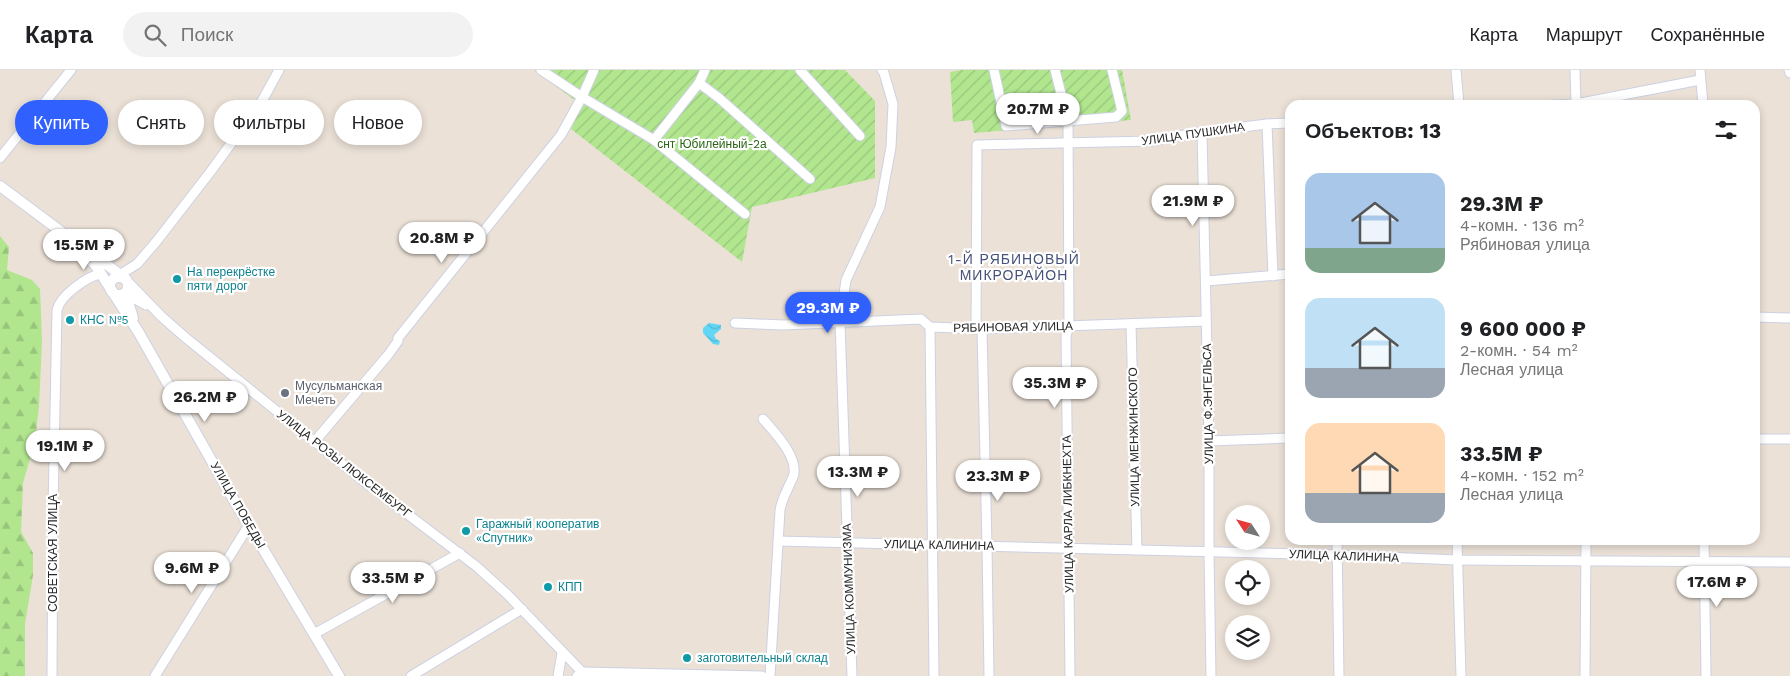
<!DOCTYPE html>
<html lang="ru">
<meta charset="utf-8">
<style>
:root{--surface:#fff;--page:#f2f2f2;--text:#202124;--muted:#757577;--line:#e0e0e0;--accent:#3061ff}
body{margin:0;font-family:"Work Sans",sans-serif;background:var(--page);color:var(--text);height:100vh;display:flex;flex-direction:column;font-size:19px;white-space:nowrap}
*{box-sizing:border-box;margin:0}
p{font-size:16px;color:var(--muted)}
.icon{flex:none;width:28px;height:28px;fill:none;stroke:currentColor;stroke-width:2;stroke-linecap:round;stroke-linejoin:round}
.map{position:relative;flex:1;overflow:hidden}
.panel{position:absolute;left:1285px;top:30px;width:475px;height:445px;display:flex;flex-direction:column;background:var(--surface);border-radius:15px;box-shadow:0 2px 8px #0003}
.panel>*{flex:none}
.guide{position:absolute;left:15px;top:30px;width:475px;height:45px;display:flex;gap:10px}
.needle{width:32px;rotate:306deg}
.fabs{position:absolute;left:1225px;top:435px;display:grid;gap:10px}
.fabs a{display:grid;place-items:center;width:45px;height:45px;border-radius:50%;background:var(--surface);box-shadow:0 2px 8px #0003;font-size:25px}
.price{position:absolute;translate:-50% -42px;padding:0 11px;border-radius:18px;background:#fff;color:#222;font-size:16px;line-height:32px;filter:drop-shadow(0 1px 2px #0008)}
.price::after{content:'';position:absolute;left:50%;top:30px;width:15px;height:11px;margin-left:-8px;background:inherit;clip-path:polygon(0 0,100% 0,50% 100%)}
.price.current{background:var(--accent);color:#fff}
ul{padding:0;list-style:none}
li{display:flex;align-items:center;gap:15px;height:125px;padding:0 20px}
li span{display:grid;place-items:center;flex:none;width:140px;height:100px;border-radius:15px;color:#555}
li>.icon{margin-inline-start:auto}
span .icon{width:60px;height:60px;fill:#fffc;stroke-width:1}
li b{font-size:21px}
h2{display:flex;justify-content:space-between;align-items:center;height:60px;padding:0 20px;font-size:21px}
.pill{padding:0 18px;border-radius:22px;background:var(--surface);box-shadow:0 2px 8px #0003;font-size:18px;line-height:45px}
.pill.current{background:var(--accent);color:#fff}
header{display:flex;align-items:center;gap:30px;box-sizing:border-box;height:70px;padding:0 25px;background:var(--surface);border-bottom:1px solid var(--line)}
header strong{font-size:24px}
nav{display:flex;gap:28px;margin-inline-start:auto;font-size:18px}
.search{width:350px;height:45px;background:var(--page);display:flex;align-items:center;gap:12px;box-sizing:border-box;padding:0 18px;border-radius:28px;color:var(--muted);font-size:19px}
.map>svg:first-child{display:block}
.forest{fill:url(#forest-firs)}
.garden{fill:url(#garden-furrows)}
.water{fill:url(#water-waves)}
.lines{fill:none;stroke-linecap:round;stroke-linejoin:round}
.minor-casing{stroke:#ccd1e2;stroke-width:11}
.tertiary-casing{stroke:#ccd1e2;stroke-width:12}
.minor{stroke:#fff;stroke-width:9}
.tertiary{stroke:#fff;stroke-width:10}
.culture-dot{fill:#0f9aa8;stroke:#fff;stroke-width:2}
.worship-dot{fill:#6b7280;stroke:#fff;stroke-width:2}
.labels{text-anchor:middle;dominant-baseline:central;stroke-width:4.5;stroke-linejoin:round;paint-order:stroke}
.street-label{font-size:12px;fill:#272727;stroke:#fff}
.park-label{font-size:12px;fill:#2a6615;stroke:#fff}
.culture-label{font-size:12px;fill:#0d838f;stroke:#fff;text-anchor:start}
.worship-label{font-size:12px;fill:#5b616d;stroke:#fff;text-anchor:start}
.neighbourhood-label{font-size:14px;letter-spacing:1px;fill:#465279;stroke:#fff}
</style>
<header>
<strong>Карта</strong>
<div class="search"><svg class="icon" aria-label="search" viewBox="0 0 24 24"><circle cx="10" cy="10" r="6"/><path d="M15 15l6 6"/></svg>Поиск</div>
<nav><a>Карта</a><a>Маршрут</a><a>Сохранённые</a></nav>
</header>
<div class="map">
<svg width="1790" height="606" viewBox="0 0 1790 606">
<defs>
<pattern id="forest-firs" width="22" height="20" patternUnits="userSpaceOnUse" patternTransform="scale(1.25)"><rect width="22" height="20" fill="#b1e68f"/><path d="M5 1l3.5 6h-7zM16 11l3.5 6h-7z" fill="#98c57b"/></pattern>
<pattern id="garden-furrows" width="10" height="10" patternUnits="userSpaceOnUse" patternTransform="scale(1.25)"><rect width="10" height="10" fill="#b1e68f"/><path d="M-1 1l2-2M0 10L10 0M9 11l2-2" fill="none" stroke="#98c57b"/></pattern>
<pattern id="water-waves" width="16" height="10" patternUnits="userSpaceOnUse" patternTransform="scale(1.25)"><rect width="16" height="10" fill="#62d6f5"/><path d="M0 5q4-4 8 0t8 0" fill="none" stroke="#55b8d2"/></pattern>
</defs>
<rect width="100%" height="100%" fill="#ebe1d7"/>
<path class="forest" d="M0,166L9,177L7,200L32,210L40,219L42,271L39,336L35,371L23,413L21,462L33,483V505L25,554V606H0Z"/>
<g class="garden">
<path d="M534,0H845L875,31V108L752,137L742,192L571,59L581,35Z"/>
<path d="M961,0H1122L1131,50L974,63L972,50L953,52L950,2Z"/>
</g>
<path class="water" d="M709,253L721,255V259L714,265L716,269L720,271L719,275L713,274L703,263V258Z"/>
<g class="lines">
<defs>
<g id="minor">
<path d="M541,0L582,27L654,70L745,144"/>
<path d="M800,0L860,66"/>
<path d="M994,0L1006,56L1116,47L1122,41L1112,0"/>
<path d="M1055,0L1068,51L1069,256L1066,266L1070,606"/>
<path d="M1456,0L1459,35"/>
<path d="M1575,0L1576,35"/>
<path d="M1700,0L1703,35"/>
<path d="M1789,0L1790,3"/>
<path d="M699,13L719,28L810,109"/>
<path d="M1552,35L1576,34L1700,10"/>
<path d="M1267,54L1273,206"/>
<path d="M1202,62L1209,371V483L1211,606"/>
<path d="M654,70L699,13L705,0"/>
<path d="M0,88L71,0"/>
<path d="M113,209L137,194L156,172L211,101L262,31L279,0"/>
<path d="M127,211L162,247L186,268L361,409L476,496L508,525L586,606"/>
<path d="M1206,211L1290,204"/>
<path d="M122,226L137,230L146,235"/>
<path d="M1755,247L1790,248"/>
<path d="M735,253L783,255L921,249L930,257L982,259L1206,251"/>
<path d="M1131,254L1137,480"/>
<path d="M930,257L934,606"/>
<path d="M976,259L977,75L1151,71L1202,62L1267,54L1290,53"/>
<path d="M982,259L987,476L989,606"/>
<path d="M763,349C774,362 800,388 793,407C788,419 782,428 780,440L770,606"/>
<path d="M1755,369H1790"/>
<path d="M315,371L388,285L398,271V268L561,65L582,27L594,0"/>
<path d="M1209,371L1290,368"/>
<path d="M1337,470L1339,606"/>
<path d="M1457,470L1461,606"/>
<path d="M1704,470L1706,606"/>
<path d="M778,471L1337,485L1457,490L1790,492"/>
<path d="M314,564L460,483"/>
<path d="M52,606L53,439L57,240C60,226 87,206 101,204"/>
<path d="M155,606L249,455"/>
<path d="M411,606L522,539"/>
<path d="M558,606L562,583"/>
<path d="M577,606L583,602L762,606"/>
<path d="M852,606L840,252L846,210L880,137L891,77L893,34L884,3L882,0"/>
<path d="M1585,606L1586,470"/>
</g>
<g id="tertiary">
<path d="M0,116L75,172"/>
<path d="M71,169L96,196L139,263L235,432L339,606"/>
<path d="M87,180L126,209"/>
<circle cx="119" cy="216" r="9"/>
<path d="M129,217V235L133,248"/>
</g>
</defs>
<use href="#minor" class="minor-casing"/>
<use href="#tertiary" class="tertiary-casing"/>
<use href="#minor" class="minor"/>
<use href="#tertiary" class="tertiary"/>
</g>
<g class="culture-dot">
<circle cx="177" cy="209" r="5"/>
<circle cx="70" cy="250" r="5"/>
<circle cx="466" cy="461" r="5"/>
<circle cx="548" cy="517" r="5"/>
<circle cx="687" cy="588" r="5"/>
</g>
<circle class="worship-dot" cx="285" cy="323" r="5"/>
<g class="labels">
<g class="street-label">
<text transform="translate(1193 64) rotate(-8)">УЛИЦА ПУШКИНА</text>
<text transform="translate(1013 257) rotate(-1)">РЯБИНОВАЯ УЛИЦА</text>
<text transform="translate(1208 334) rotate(-91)">УЛИЦА Ф.ЭНГЕЛЬСА</text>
<text transform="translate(1134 367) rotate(-91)">УЛИЦА МЕНЖИНСКОГО</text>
<text transform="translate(344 394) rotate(38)">УЛИЦА РОЗЫ ЛЮКСЕМБУРГ</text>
<text transform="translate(238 435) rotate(60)">УЛИЦА ПОБЕДЫ</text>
<text transform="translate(1068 444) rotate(-91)">УЛИЦА КАРЛА ЛИБКНЕХТА</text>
<text transform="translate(939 475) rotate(1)">УЛИЦА КАЛИНИНА</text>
<text transform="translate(53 483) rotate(-90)">СОВЕТСКАЯ УЛИЦА</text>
<text transform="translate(1344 486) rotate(2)">УЛИЦА КАЛИНИНА</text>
<text transform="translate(849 519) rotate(-92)">УЛИЦА КОММУНИЗМА</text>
</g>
<g class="park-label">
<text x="712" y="74">снт Юбилейный-2а</text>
</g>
<g class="culture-label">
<text x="187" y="202">На перекрёстке<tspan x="187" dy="14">пяти дорог</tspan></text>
<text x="80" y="250">КНС №5</text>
<text x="476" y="454">Гаражный кооператив<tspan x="476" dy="14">«Спутник»</tspan></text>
<text x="558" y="517">КПП</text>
<text x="697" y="588">заготовительный склад</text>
</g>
<g class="worship-label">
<text x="295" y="316">Мусульманская<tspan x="295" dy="14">Мечеть</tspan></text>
</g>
<g class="neighbourhood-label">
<text x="1014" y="189">1-Й РЯБИНОВЫЙ<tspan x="1014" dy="16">МИКРОРАЙОН</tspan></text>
</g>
</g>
</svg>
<div class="fabs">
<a><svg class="needle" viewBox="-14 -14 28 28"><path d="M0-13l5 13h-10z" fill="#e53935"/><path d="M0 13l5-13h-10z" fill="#757577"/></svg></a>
<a><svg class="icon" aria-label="locate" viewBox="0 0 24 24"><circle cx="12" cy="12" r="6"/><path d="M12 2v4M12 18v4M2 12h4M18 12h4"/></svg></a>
<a><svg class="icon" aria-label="layers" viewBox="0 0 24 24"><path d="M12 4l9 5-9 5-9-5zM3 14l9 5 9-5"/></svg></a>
</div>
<b class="price" style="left:1038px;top:65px">20.7M ₽</b>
<b class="price" style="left:1193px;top:157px">21.9M ₽</b>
<b class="price" style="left:442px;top:194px">20.8M ₽</b>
<b class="price" style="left:84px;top:201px">15.5M ₽</b>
<b class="price current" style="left:828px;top:264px">29.3M ₽</b>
<b class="price" style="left:1055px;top:339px">35.3M ₽</b>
<b class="price" style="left:205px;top:353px">26.2M ₽</b>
<b class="price" style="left:65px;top:402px">19.1M ₽</b>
<b class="price" style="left:858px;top:428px">13.3M ₽</b>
<b class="price" style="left:998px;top:432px">23.3M ₽</b>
<b class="price" style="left:192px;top:524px">9.6M ₽</b>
<b class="price" style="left:393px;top:534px">33.5M ₽</b>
<b class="price" style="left:1717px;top:538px">17.6M ₽</b>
<div class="guide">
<a class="pill current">Купить</a>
<a class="pill">Снять</a>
<a class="pill">Фильтры</a>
<a class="pill">Новое</a>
</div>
<section class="panel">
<h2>Объектов: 13<svg class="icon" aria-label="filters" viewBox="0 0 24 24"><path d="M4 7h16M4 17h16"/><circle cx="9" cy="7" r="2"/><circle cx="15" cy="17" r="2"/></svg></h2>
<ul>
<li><span style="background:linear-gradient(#a9c7e8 75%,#7fa58c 0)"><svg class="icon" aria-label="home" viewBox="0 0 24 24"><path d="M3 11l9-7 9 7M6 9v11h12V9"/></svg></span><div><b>29.3M ₽</b><p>4-комн. · 136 m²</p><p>Рябиновая улица</p></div></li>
<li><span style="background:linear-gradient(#bfe0f5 70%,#9aa5b1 0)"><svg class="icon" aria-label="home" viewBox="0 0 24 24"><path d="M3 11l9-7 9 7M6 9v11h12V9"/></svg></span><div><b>9 600 000 ₽</b><p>2-комн. · 54 m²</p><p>Лесная улица</p></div></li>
<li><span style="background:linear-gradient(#ffd9b3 70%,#9aa5b1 0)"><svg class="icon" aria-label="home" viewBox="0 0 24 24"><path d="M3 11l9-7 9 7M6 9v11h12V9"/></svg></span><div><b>33.5M ₽</b><p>4-комн. · 152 m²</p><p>Лесная улица</p></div></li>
</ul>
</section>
</div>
